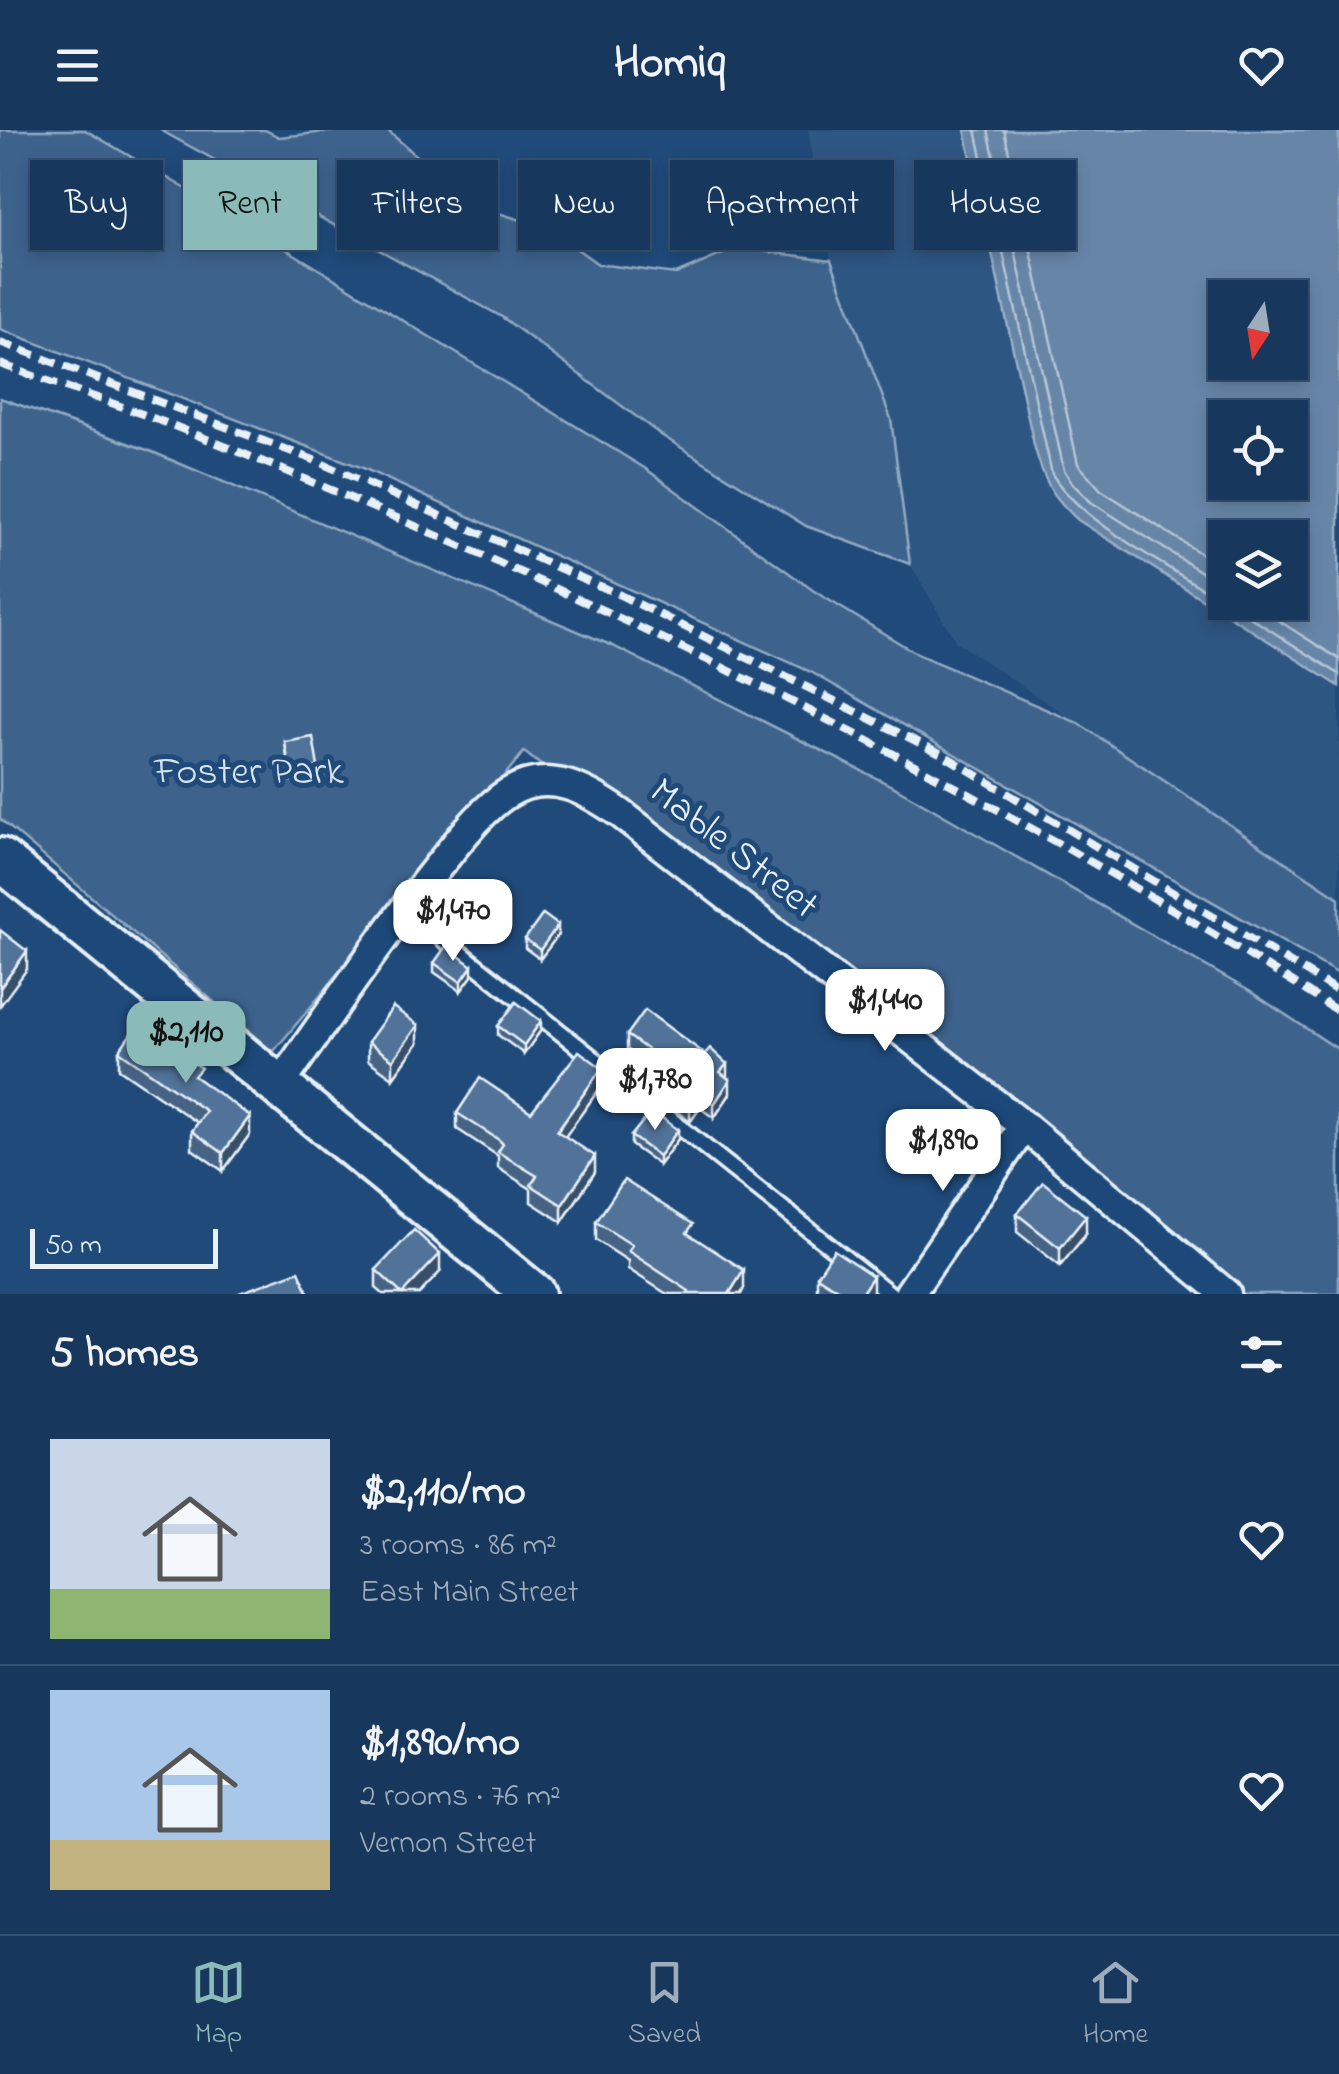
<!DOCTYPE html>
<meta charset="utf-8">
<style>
:root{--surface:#17385c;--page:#244365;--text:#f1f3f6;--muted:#9eacbb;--line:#365272;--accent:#8bbbb9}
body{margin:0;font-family:"Indie Flower",sans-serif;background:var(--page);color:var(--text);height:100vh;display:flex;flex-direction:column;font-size:38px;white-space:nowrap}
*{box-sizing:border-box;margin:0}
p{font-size:32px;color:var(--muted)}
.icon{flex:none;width:55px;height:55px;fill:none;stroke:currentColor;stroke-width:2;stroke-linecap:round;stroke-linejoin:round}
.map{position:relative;height:1164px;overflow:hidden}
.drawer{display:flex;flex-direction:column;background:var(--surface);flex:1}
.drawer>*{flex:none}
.top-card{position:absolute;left:30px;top:30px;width:1280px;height:90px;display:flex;gap:20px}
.needle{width:65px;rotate:192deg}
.fabs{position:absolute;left:1208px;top:150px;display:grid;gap:20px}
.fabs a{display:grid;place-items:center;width:100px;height:100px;border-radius:0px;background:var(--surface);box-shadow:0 5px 15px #0003,0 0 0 2px var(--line);font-size:50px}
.scale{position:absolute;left:30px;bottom:25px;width:188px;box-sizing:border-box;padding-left:10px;border:5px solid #e8f1f8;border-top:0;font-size:28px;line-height:35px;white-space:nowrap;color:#e8f1f8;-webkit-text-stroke:8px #1f4a7a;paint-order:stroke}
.price{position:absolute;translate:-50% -85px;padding:0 22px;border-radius:20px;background:#fff;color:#222;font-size:32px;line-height:65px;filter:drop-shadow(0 2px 5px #0008)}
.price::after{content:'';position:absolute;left:50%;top:60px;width:30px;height:22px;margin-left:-15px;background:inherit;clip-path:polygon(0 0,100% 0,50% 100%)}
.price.on{background:var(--accent);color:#111}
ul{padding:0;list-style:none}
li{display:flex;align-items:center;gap:30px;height:250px;padding:0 50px}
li+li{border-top:2px solid var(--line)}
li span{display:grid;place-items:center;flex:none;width:280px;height:200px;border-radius:0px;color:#555}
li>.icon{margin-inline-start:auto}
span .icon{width:120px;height:120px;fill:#fffc;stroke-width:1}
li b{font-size:42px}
h2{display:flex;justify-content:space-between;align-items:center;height:120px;padding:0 50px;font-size:42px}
.chip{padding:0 35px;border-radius:0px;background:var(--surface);box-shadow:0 5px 15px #0003,0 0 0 2px var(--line);font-size:35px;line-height:90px}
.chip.on{background:var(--accent);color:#111}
header{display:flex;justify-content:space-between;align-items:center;height:130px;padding:0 50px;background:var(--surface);font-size:45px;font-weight:800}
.tab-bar{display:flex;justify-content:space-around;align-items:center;height:140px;border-top:2px solid var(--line);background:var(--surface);font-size:28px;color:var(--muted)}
.tab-bar a{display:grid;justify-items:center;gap:5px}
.tab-bar .on{color:var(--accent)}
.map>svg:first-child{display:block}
.built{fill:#2e5683;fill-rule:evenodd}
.green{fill:#3c628c;stroke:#92aac2;stroke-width:2.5}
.water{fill:#6685a7;stroke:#9ab0c7;stroke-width:2.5;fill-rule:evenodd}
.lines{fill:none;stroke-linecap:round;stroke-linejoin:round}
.shore{stroke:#b4c6d8;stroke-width:2.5}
.lane-casing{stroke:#e8f1f8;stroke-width:21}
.street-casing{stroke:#e8f1f8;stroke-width:35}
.secondary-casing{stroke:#e8f1f8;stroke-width:48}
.lane{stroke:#1f4a7a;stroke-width:14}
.street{stroke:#1f4a7a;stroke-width:28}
.secondary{stroke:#1f4a7a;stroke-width:40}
.rail{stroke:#e8f1f8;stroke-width:8;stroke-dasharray:15 8;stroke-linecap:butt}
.wall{fill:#466384;stroke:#e8f1f8;stroke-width:2.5}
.shaded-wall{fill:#39506b;stroke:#e8f1f8;stroke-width:2.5}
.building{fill:#517399;stroke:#e8f1f8;stroke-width:2.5}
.labels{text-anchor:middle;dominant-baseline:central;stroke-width:10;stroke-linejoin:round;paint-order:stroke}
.park-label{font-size:40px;fill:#d7e3ed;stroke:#1f4a7a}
.street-label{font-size:40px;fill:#e8f1f8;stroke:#1f4a7a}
</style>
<header><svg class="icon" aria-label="menu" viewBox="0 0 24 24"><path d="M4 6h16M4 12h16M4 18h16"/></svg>Homiq<svg class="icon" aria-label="heart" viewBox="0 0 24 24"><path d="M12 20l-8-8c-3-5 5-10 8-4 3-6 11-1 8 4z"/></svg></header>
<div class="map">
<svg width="1339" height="1164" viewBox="0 0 1339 1164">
<rect width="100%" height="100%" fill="#1f4a7a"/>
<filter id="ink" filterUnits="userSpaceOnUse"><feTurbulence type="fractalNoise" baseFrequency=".01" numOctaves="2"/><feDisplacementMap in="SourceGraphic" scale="20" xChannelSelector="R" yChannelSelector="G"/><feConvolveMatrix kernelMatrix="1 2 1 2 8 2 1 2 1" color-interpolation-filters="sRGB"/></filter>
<g filter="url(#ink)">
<path class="built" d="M808,0H1339V768L956,512L910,434L891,289L831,130ZM1225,168H1290V232H1225ZM1225,288H1290V352H1225ZM1225,408H1290V472H1225Z"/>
<g class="green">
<path d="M0,0H85L214,75L646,339L814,461L919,525L1078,593L1339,768V844L811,542L363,338L0,199Z"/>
<path d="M160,0H265L279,7L345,0H387L473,75L549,99L598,134L676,144L737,118L831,130L891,289L910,434L806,396L661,305L502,187Z"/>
<path d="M0,268L150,321L613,516L898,659L1251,862L1339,920V1164H1226L524,622L273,922L0,689Z"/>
</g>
<path class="water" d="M965,0H1339V556L1078,390C1051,365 1044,351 1034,315ZM1225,168H1290V232H1225ZM1225,288H1290V352H1225ZM1225,408H1290V472H1225Z"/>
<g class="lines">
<g class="shore">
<path d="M976,0L1052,344C1080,392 1176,441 1225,472"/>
<path d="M988,0L1064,340L1073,354L1091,372L1225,457"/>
<path d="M1004,0L1078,334L1101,360L1225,439"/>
<path d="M1226,472L1339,544"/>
<path d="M1249,472L1339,529"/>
</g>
<defs>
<path id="lane" d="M404,778L890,1164"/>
<g id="street">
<path d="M278,957C331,882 382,806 439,735C458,712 483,678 508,663C548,638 587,660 620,683L1024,996L1226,1164"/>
<path d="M909,1164L1024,996"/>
</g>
<path id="secondary" d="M0,729L534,1164"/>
</defs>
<use href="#lane" class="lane-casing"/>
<use href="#street" class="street-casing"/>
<use href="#secondary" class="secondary-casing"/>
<use href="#lane" class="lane"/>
<use href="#street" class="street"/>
<use href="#secondary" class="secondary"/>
<g class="rail">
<path d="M0,212L314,330L620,465L942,624L1339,862"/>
<path d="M0,234C64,257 129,278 192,303C590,462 978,651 1339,882"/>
</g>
</g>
<g class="wall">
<path d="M285,612L318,637V646L290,651Z"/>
<path d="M558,805L540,829L525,818V809Z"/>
<path d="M434,833L472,846L461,861L434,842Z"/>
<path d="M498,896L541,900L524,924L498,905Z"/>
<path d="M627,905L727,948L730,964L714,988L700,978L690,992L665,972V957L670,950L627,919Z"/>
<path d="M368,912L418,913L393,948L368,930Z"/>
<path d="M119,921L201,951L250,1004L223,1041L192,1019V1001L198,993L119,939Z"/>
<path d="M602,955L565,1006L595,1042L562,1092L531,1072V1059L498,1038V1026L457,999V983L531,982Z"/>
<path d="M631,1006L678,1009L659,1035L631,1015Z"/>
<path d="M1017,1084L1086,1104L1060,1136L1017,1102Z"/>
<path d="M596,1092L693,1107L744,1158L741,1164H667L628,1139V1131L596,1110Z"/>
<path d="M376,1140L440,1142L419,1164H383L376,1158Z"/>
<path d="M817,1146L873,1164H817Z"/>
</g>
<g class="shaded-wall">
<path d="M558,795V805L540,829V820Z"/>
<path d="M27,821V839L0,876V858Z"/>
<path d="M472,836V846L461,861V852Z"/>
<path d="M541,891V900L524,924V915Z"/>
<path d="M418,895V913L393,948V930Z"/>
<path d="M727,934V948L720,942Z"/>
<path d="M602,938V955L557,1018V1001Z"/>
<path d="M730,950V964L714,988V974Z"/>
<path d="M700,964V978L690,992V978Z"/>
<path d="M250,986V1004L223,1041V1023Z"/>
<path d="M678,1000V1009L659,1035V1026Z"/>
<path d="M595,1026V1042L562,1092V1075Z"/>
<path d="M1086,1086V1104L1060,1136V1118Z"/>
<path d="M440,1124V1142L419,1164H402Z"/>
<path d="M744,1140V1158L741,1164H729Z"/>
<path d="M873,1146V1164H861Z"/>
</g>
<g class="building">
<path d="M313,607L318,637L290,642L285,612Z"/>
<path d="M543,784L558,795L540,820L525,809Z"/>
<path d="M0,800L27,821L0,858Z"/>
<path d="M446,816L472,836L461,852L434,833Z"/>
<path d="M516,872L541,891L524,915L498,896Z"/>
<path d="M393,877L418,895L393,930L368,912Z"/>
<path d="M645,880L705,924L710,918L727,934L720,942L730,950L714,974L700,964L690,978L665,957L677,941L627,905Z"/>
<path d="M139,892L201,938L194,946L250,986L223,1023L192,1001L206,981L119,921Z"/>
<path d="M579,921L602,938L557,1001L595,1026L562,1075L531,1055L537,1046L498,1022L503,1014L499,1010L457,983L480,948L531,982Z"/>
<path d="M652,980L678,1000L659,1026L631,1006Z"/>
<path d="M624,1050L693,1094L687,1103L744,1140L729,1164H687L689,1161L628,1121L632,1115L596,1092Z"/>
<path d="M1043,1052L1086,1086L1060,1118L1017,1084Z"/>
<path d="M414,1100L440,1124L402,1164L376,1140Z"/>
<path d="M834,1120L873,1146L861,1164H845L817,1146Z"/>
<path d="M299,1141L309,1164H237Z"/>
</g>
</g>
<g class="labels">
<g class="park-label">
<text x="249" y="643">Foster Park</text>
</g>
<g class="street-label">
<text transform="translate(733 720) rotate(38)">Mable Street</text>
</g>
</g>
</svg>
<div class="fabs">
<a><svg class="needle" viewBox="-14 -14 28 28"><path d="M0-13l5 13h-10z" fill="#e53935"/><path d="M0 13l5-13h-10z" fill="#9eacbb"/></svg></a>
<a><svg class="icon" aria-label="locate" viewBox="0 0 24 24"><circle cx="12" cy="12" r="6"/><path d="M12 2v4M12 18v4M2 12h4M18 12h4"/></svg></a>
<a><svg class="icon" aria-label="layers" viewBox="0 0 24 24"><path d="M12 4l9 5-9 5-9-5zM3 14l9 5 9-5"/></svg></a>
</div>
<div class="scale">50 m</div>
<b class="price" style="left:453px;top:834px">$1,470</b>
<b class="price" style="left:885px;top:924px">$1,440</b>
<b class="price on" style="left:186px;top:956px">$2,110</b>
<b class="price" style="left:655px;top:1003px">$1,780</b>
<b class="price" style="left:943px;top:1064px">$1,890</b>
<div class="top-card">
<a class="chip">Buy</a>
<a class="chip on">Rent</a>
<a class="chip">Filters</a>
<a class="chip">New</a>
<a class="chip">Apartment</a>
<a class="chip">House</a>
</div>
</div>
<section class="drawer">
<h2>5 homes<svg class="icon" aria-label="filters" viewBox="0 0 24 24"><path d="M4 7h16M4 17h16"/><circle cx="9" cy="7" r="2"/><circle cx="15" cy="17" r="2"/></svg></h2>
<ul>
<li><span style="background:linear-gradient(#c9d6e8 75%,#8fb573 0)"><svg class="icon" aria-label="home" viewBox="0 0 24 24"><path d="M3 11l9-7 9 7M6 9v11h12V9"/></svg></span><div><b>$2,110/mo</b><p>3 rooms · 86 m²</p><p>East Main Street</p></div><svg class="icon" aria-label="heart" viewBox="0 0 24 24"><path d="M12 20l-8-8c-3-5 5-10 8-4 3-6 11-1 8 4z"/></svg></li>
<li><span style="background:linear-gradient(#a9c7e8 75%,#c2b280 0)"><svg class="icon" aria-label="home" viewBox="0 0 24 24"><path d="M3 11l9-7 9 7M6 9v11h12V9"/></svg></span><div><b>$1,890/mo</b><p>2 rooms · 76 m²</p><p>Vernon Street</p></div><svg class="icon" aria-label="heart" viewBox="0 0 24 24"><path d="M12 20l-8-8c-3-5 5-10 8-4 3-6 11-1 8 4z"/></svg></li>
</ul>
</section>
<nav class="tab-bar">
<a class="on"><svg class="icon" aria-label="map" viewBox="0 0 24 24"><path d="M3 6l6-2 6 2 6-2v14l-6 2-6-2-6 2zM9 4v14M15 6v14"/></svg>Map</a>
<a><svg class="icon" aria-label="saved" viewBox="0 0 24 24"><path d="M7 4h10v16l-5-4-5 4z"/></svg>Saved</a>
<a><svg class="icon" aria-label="home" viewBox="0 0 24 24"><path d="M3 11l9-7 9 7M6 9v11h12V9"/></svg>Home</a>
</nav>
